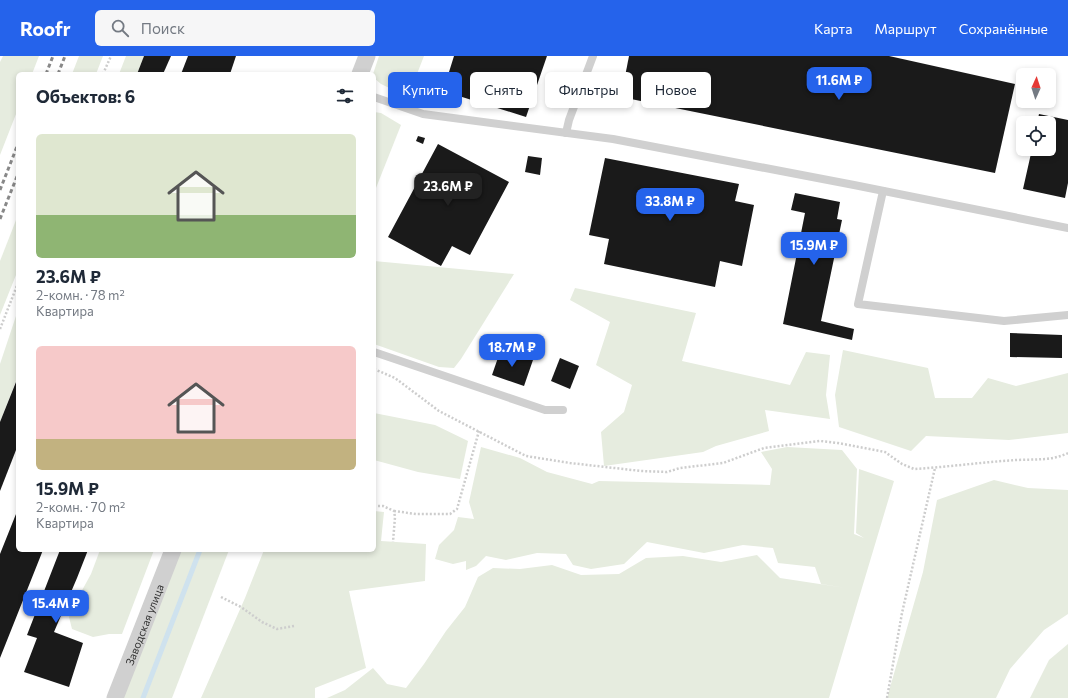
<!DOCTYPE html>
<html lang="ru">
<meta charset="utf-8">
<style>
:root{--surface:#fff;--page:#f6f6f7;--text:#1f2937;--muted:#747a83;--accent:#2563eb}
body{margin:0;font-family:Commissioner,sans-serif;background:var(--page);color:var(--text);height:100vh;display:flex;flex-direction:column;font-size:15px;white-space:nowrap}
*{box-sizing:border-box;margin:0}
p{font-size:13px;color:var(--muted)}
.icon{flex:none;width:22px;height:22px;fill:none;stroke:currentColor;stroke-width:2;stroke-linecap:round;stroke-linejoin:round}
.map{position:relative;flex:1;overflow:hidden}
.sheet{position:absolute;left:16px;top:16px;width:360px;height:480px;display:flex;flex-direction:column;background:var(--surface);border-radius:6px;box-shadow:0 2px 6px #0003}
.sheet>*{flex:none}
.guide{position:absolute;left:388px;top:16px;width:380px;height:36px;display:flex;gap:8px}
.needle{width:26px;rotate:3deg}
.tools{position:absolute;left:1016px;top:12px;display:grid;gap:8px}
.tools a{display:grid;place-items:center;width:40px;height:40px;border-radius:6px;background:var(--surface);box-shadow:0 2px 6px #0003;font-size:20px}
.price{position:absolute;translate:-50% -34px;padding:0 9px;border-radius:8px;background:var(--accent);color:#fff;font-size:13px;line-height:26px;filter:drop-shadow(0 1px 2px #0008)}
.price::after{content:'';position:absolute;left:50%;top:24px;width:12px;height:9px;margin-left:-6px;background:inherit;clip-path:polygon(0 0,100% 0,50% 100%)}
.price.selected{background:#222;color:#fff}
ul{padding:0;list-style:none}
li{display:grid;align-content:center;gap:8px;height:212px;padding:0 20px}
li span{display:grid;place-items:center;height:124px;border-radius:6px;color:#555}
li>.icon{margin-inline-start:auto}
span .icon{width:72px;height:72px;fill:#fffc;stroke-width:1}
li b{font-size:17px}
h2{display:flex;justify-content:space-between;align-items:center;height:48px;padding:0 20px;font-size:17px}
.pill{padding:0 14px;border-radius:6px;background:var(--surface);box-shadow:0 2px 6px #0003;font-size:14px;line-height:36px}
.pill.selected{background:var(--accent);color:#fff}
header{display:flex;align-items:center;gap:24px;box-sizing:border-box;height:56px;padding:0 20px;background:var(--accent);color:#fff}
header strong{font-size:19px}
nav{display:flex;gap:22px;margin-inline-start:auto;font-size:14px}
.search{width:280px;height:36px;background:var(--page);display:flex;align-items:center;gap:10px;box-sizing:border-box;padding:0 14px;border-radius:6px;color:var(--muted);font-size:15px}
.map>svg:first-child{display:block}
.green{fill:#e6ecdf}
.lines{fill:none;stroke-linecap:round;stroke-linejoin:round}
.stream{stroke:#cfe2ee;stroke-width:5}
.building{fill:#1a1a1a}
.path{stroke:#cdcdcd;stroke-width:2.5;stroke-dasharray:2 2;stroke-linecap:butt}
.service{stroke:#d0d0d0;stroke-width:8}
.minor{stroke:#d0d0d0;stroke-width:17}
.rail{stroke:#888;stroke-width:3;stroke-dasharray:4 3;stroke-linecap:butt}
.labels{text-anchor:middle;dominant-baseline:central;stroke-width:4;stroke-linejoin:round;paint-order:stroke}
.street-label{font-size:11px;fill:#333;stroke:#fff}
</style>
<header>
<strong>Roofr</strong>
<div class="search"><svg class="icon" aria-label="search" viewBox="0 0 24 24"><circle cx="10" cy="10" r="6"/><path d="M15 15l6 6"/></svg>Поиск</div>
<nav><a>Карта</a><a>Маршрут</a><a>Сохранённые</a></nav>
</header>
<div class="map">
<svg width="1068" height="642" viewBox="0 0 1068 642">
<rect width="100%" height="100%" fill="#fff"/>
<g class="green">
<path d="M3,0H39L32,18H18V53L0,99V6Z"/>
<path d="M79,0H103L96,18H72Z"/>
<path d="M126,0H144L137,18H119Z"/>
<path d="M379,0H424L408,41L381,28L374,22V18H373Z"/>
<path d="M374,56L381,57L401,69L374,137Z"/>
<path d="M18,159V214L0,259V205Z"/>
<path d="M374,205L514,218L461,303L454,312L439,311L374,288Z"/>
<path d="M575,232L696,257L682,305L790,329L806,296L830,299L826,339L830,363L765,354L769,375L716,390L703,396L604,410L601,376L624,356L632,329L596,309L610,266L570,244Z"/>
<path d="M18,254V320L0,366V308Z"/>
<path d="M843,294L928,312L935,342H972L988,322L1016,330L1068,317V377L1009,384L926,380L911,395L839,371L835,339Z"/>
<path d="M374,357L435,369L468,385L460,423L418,416L374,404Z"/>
<path d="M481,391L520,402L547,416L592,428L599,425L770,429L772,413L761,396L787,391L842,394L857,413L854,478L864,482L856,477L859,413L894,425L829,642H327L345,634L373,612L387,628L406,632L424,608L446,575L465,551L478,521L493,512L520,513L552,509L581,519L619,518L646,502L683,500L721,506L757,499L780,522L846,532L821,528L815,511L778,507L773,492L743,489L704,497L647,486L624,508L591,513L573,509L566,498L537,497L506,504L486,500L476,510L466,514V505L453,508L435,503L439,489L454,474L458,461L474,463L469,446Z"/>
<path d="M994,424L1028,432L1068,434V558L1044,574L1010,613L996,642H887L923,516L937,444Z"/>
<path d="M374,455L384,456L381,485L426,488L425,525L349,535L366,612L315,632V642H201L245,542L264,494H374Z"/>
<path d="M100,494H154L122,578H109L93,581L72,573L69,561L74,549L91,518Z"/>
<path d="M181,494H229L172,642H122Z"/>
<path d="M1068,588V642H1030L1049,604Z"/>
</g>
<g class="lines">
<path class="stream" d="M143,642L200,494"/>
</g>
<g class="building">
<path d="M144,0H171L163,18H137Z"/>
<path d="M188,0H236L230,18H181Z"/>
<path d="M454,0H547L526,61L443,35Z"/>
<path d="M629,0H889L1015,28L995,117L621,41Z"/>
<path d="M1039,58L1068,64V127L1065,142L1023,133L1032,93H1049V67H1037Z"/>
<path d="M418,80L425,82L423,88L416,85Z"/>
<path d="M438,88L509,126L470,199L452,190L441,210L388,181Z"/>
<path d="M528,100L542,102L540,119L525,116Z"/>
<path d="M605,102L739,128L735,145L754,149L742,210L720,205L715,231L604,208L609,183L589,179Z"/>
<path d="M795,137L840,146L837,163L842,164L821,265L854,273L852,284L783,268L805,157L791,154Z"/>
<path d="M1010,277L1062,279V302L1010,301Z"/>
<path d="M501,293L533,304L524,330L492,319Z"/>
<path d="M560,302L579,310L570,333L551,325Z"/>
<path d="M18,321V389L0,435V366Z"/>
<path d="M18,453V494H43L0,602V498Z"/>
<path d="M60,494H88L77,522L54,576L83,587L69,631L24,616L37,582L27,579Z"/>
</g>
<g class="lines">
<g class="path">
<path d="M103,18L111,0"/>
<path d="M0,273L18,227"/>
<path d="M374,313L395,322L439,355L526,400L570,407L641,415L667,416L680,412L723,407L764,392L820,385L838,387L885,396L902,408L914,413C948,411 983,406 1017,404C1035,403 1052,405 1068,397"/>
<path d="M374,450H383L394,455L395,461L393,486"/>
<path d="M394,455L416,458H450L457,453L479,375"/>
<path d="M221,541L241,551L262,566L277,573L294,570"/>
<path d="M887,642L902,557L935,412"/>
</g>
<g class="service">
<path d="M374,41L423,58L613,83L854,129L1068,172"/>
<path d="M566,77L569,64L593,0"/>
<path d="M883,135L858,248L1004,265L1068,259"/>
<path d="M374,296L545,354H563"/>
</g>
<g class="minor">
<path d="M360,18L367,0"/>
<path id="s1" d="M115,642L173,494"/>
</g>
<g class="rail">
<path d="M46,18L53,0"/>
<path d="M58,18L65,0"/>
<path d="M0,134L18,88"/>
<path d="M0,163L18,118"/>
</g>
</g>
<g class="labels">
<g class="street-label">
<text stroke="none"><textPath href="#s1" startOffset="79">Заводская улица</textPath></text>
</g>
</g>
</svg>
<div class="tools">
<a><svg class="needle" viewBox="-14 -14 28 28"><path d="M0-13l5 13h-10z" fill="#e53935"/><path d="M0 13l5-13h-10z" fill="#747a83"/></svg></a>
<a><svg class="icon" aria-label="locate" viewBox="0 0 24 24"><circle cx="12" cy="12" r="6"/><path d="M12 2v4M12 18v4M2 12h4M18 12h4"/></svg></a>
</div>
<b class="price" style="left:839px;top:45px">11.6M ₽</b>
<b class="price selected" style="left:448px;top:151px">23.6M ₽</b>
<b class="price" style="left:670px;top:166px">33.8M ₽</b>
<b class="price" style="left:814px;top:210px">15.9M ₽</b>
<b class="price" style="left:512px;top:312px">18.7M ₽</b>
<b class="price" style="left:56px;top:568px">15.4M ₽</b>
<div class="guide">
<a class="pill selected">Купить</a>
<a class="pill">Снять</a>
<a class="pill">Фильтры</a>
<a class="pill">Новое</a>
</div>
<section class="sheet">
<h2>Объектов: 6<svg class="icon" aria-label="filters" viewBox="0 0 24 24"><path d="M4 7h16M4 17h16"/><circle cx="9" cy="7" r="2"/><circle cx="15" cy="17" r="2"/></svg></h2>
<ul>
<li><span style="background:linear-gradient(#dfe7d0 65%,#8fb573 0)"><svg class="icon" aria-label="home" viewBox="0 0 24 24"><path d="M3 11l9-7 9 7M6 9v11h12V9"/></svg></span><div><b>23.6M ₽</b><p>2-комн. · 78 m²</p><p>Квартира</p></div></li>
<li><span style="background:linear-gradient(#f6c9c9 75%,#c2b280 0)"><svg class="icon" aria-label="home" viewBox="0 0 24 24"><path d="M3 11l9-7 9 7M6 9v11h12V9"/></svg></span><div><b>15.9M ₽</b><p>2-комн. · 70 m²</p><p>Квартира</p></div></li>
</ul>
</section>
</div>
